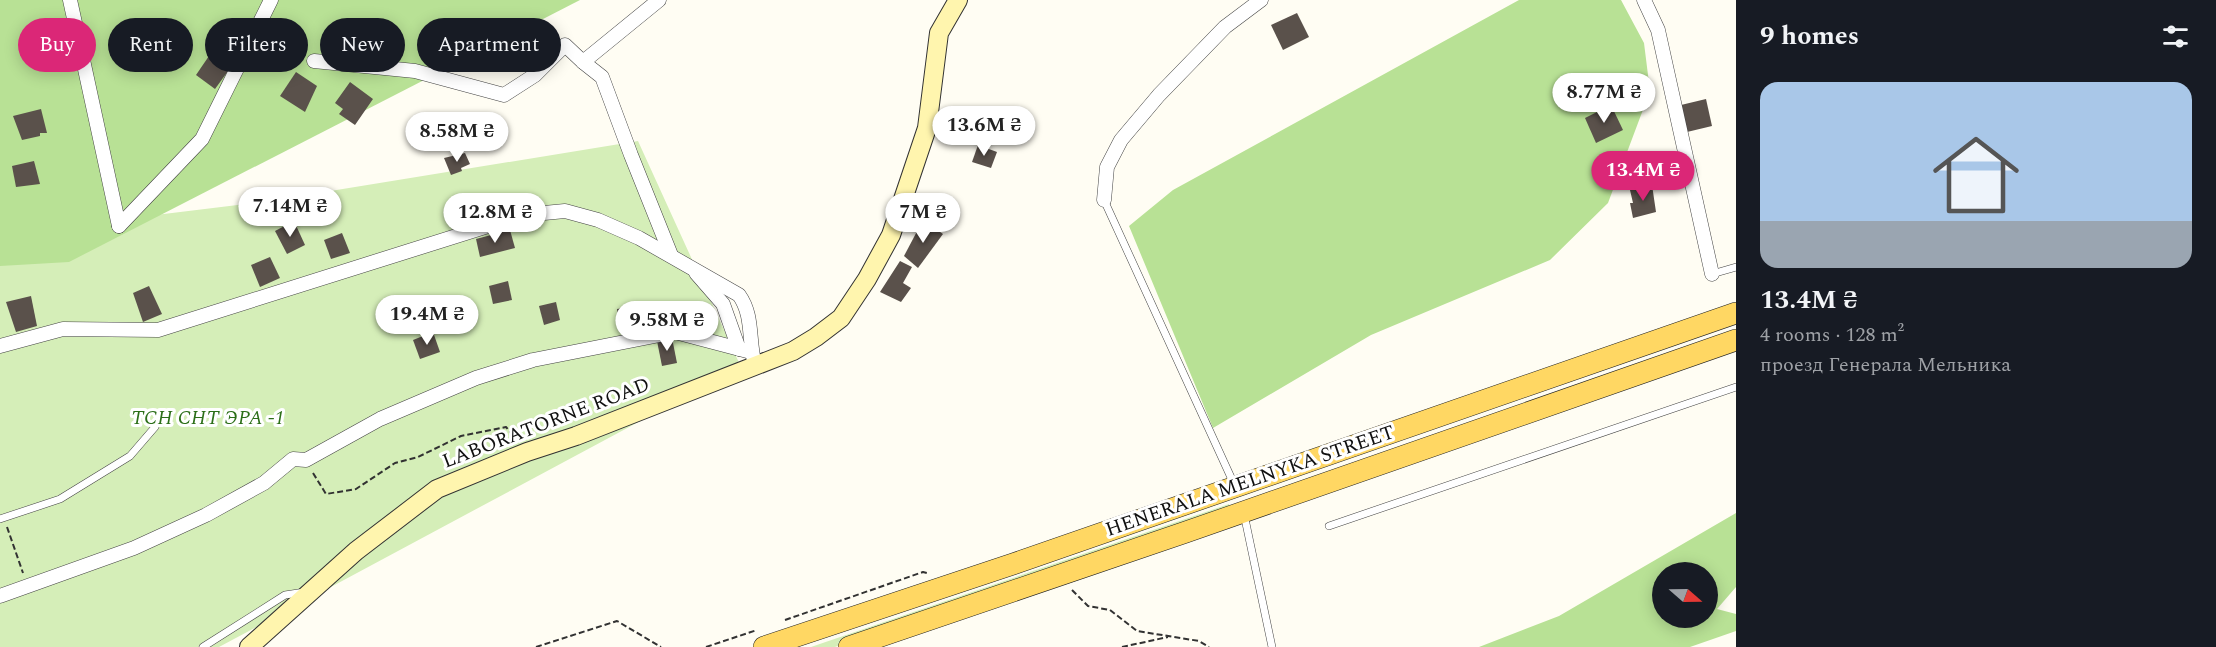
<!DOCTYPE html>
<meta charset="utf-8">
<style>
:root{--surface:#171b24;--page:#20242c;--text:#f1f3f6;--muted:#9ea1a6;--accent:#db2777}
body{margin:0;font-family:Spectral,serif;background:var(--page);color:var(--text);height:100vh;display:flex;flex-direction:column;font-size:22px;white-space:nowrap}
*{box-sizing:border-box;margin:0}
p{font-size:20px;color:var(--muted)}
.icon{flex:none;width:33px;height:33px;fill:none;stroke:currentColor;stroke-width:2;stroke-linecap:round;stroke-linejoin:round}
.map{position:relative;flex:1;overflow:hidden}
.details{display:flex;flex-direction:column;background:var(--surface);width:480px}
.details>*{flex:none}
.hud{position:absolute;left:18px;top:18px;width:570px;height:54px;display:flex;gap:12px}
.needle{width:39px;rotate:110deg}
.tools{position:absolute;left:1652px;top:562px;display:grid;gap:12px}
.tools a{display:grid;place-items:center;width:66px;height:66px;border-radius:50%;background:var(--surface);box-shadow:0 3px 15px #0003;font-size:30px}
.price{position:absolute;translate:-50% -51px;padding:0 14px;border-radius:21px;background:#fff;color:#222;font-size:20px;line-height:39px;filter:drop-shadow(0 2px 3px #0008)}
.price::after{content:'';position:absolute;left:50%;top:36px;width:18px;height:14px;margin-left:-9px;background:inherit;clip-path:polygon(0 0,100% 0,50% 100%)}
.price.active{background:var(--accent);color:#fff}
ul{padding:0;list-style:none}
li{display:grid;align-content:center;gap:12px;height:318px;padding:0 24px}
li span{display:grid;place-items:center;height:186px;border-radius:18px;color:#555}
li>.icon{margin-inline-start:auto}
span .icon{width:108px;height:108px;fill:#fffc;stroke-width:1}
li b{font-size:26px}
h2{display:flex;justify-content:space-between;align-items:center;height:72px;padding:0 24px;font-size:26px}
.chip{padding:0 21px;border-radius:27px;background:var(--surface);box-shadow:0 3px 15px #0003;font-size:21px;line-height:54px}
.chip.active{background:var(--accent);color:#fff}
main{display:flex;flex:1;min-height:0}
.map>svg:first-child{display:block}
.green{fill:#d5eeb8}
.forest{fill:#b8e195;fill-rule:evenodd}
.building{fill:#5a514b}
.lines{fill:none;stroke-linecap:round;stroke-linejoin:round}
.service-casing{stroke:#434343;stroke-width:8}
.minor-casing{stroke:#434343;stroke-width:15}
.secondary-casing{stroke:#323232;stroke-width:20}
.primary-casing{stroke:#212121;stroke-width:22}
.path{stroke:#323232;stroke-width:2;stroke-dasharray:6 3;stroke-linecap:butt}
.service{stroke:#fff;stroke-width:7}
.minor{stroke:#fff;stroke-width:14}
.secondary{stroke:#fff5ae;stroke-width:18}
.primary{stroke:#ffd763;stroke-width:21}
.labels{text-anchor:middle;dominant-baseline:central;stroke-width:6;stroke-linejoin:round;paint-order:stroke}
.park-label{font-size:20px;font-style:italic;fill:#2c6f19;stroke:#fff}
.street-label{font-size:20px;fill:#101010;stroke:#fff}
</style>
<main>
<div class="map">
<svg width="1736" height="647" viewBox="0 0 1736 647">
<rect width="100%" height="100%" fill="#fffdf3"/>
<g class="green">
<path d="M638,141L741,367L219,647H0V234L263,202Z"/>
<path d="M1229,504L1231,511L835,647H811Z"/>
</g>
<g class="forest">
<path d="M0,0H580L69,262L0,266Z"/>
<path d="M1519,0H1621L1644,43L1650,91L1608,203L1550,260L1371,335L1213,428L1129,226L1173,190Z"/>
<path d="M1736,513V587L1717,609L1736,614V631L1690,647H1479L1559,616ZM1662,573H1707V618H1662Z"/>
</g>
<g class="building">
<path d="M1297,13L1309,37L1283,50L1271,25Z"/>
<path d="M211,53L231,67L215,89L196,75Z"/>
<path d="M296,72L317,86L305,112L280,96Z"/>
<path d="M350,82L373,99L355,125L339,114L343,109L335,103Z"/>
<path d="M1706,99L1712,126L1687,132L1681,105Z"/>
<path d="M1611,105L1623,130L1596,143L1585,118Z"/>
<path d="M41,109L47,133H40V136L22,140L13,116Z"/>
<path d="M978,145L997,152L991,168L972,162Z"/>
<path d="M465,153L470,164L461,168L462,171L451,175L444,158Z"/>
<path d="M34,161L40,184L16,187L12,166Z"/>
<path d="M1652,185L1656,212L1633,218L1630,203H1633L1630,190Z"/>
<path d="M923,220L943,234L918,268L904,256Z"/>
<path d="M294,221L305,245L287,254L275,231Z"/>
<path d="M510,230L515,248L480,257L476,239Z"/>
<path d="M342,233L350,253L331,259L324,240Z"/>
<path d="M270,257L280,278L260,287L251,265Z"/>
<path d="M900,261L912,267L903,283L911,288L901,302L880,292Z"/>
<path d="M508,281L512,300L493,304L489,286Z"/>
<path d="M149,286L162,314L143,322L133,293Z"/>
<path d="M31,296L37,326L16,332L6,302Z"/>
<path d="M556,302L560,320L544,325L539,306Z"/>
<path d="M637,306L639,324L619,326L617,309Z"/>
<path d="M433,332L440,352L420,359L413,340Z"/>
<path d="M672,338L677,363L662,366L657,341Z"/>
</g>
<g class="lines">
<defs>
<g id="service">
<path d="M1104,200L1234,484"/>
<path d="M1712,274L1736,267"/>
<path d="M1244,514L1272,647"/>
<path d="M0,519L60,499L130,456L155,427"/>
<path d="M1329,526L1736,387"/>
<path d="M203,647L285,595L305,592"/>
</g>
<g id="minor">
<path d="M70,0L119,226"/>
<path d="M659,0L583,62L602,77L631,155L671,255"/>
<path d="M1644,0L1658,30L1712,274"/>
<path d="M314,61L415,71L504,95L535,75L565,45L583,62"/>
<path d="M1104,200L1107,167L1121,140L1159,95L1225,27L1261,0"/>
<path d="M119,226L202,139L271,0"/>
<path d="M696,273L723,304L739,349"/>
<path d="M0,346L63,329L158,330L523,215L565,211L598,220L639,238L739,295C754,316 748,341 755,365"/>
<path d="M0,596L134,548L206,515L264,483L293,459L306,460L380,419L476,378L533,360L675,332L751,352"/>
</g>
<path id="secondary" d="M249,647L356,551L437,489L527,452L576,436L793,351L816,337L841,318L867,279L891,235L927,128L939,33L958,0"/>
<g id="primary">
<path d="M764,647L1013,564L1736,313"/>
<path d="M849,647L1186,532L1736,340"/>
</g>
</defs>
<use href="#service" class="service-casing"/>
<use href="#minor" class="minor-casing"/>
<use href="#secondary" class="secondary-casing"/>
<use href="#primary" class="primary-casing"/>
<g class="path">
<path d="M313,473L326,494L356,489L395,463L418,457L461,436L506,427L515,438"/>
<path d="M7,527L23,573"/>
<path d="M1072,590L1088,606L1110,610L1137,631L1199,641L1209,647"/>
<path d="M785,620L923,572L927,573"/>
<path d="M536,647L617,621L661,647"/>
<path d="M706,647L757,630"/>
<path d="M1122,647L1168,637"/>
</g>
<use href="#service" class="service"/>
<use href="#minor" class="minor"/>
<use href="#secondary" class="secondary"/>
<use href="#primary" class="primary"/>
</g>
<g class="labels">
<g class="park-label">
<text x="208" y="418">ТСН СНТ ЭРА -1</text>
</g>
<g class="street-label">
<text transform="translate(546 423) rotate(-21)">LABORATORNE ROAD</text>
<text transform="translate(1250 481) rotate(-19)">HENERALA MELNYKA STREET</text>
</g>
</g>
</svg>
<div class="tools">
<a><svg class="needle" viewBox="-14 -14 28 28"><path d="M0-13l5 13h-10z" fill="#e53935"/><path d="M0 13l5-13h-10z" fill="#9ea1a6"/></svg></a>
</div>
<b class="price" style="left:1604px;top:124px">8.77M ₴</b>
<b class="price" style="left:984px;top:157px">13.6M ₴</b>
<b class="price" style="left:457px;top:163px">8.58M ₴</b>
<b class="price active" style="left:1643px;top:202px">13.4M ₴</b>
<b class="price" style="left:290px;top:238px">7.14M ₴</b>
<b class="price" style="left:495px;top:244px">12.8M ₴</b>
<b class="price" style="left:923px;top:244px">7M ₴</b>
<b class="price" style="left:427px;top:346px">19.4M ₴</b>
<b class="price" style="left:667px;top:352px">9.58M ₴</b>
<div class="hud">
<a class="chip active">Buy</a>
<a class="chip">Rent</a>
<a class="chip">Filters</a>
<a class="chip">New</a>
<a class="chip">Apartment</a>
</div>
</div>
<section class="details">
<h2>9 homes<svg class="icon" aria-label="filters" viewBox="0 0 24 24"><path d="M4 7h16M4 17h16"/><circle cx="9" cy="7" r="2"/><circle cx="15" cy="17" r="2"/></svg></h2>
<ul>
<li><span style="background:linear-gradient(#a9c7e8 75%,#9aa5b1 0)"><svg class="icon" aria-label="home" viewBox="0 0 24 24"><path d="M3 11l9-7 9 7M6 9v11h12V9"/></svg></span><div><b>13.4M ₴</b><p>4 rooms · 128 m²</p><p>проезд Генерала Мельника</p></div></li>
</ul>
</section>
</main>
